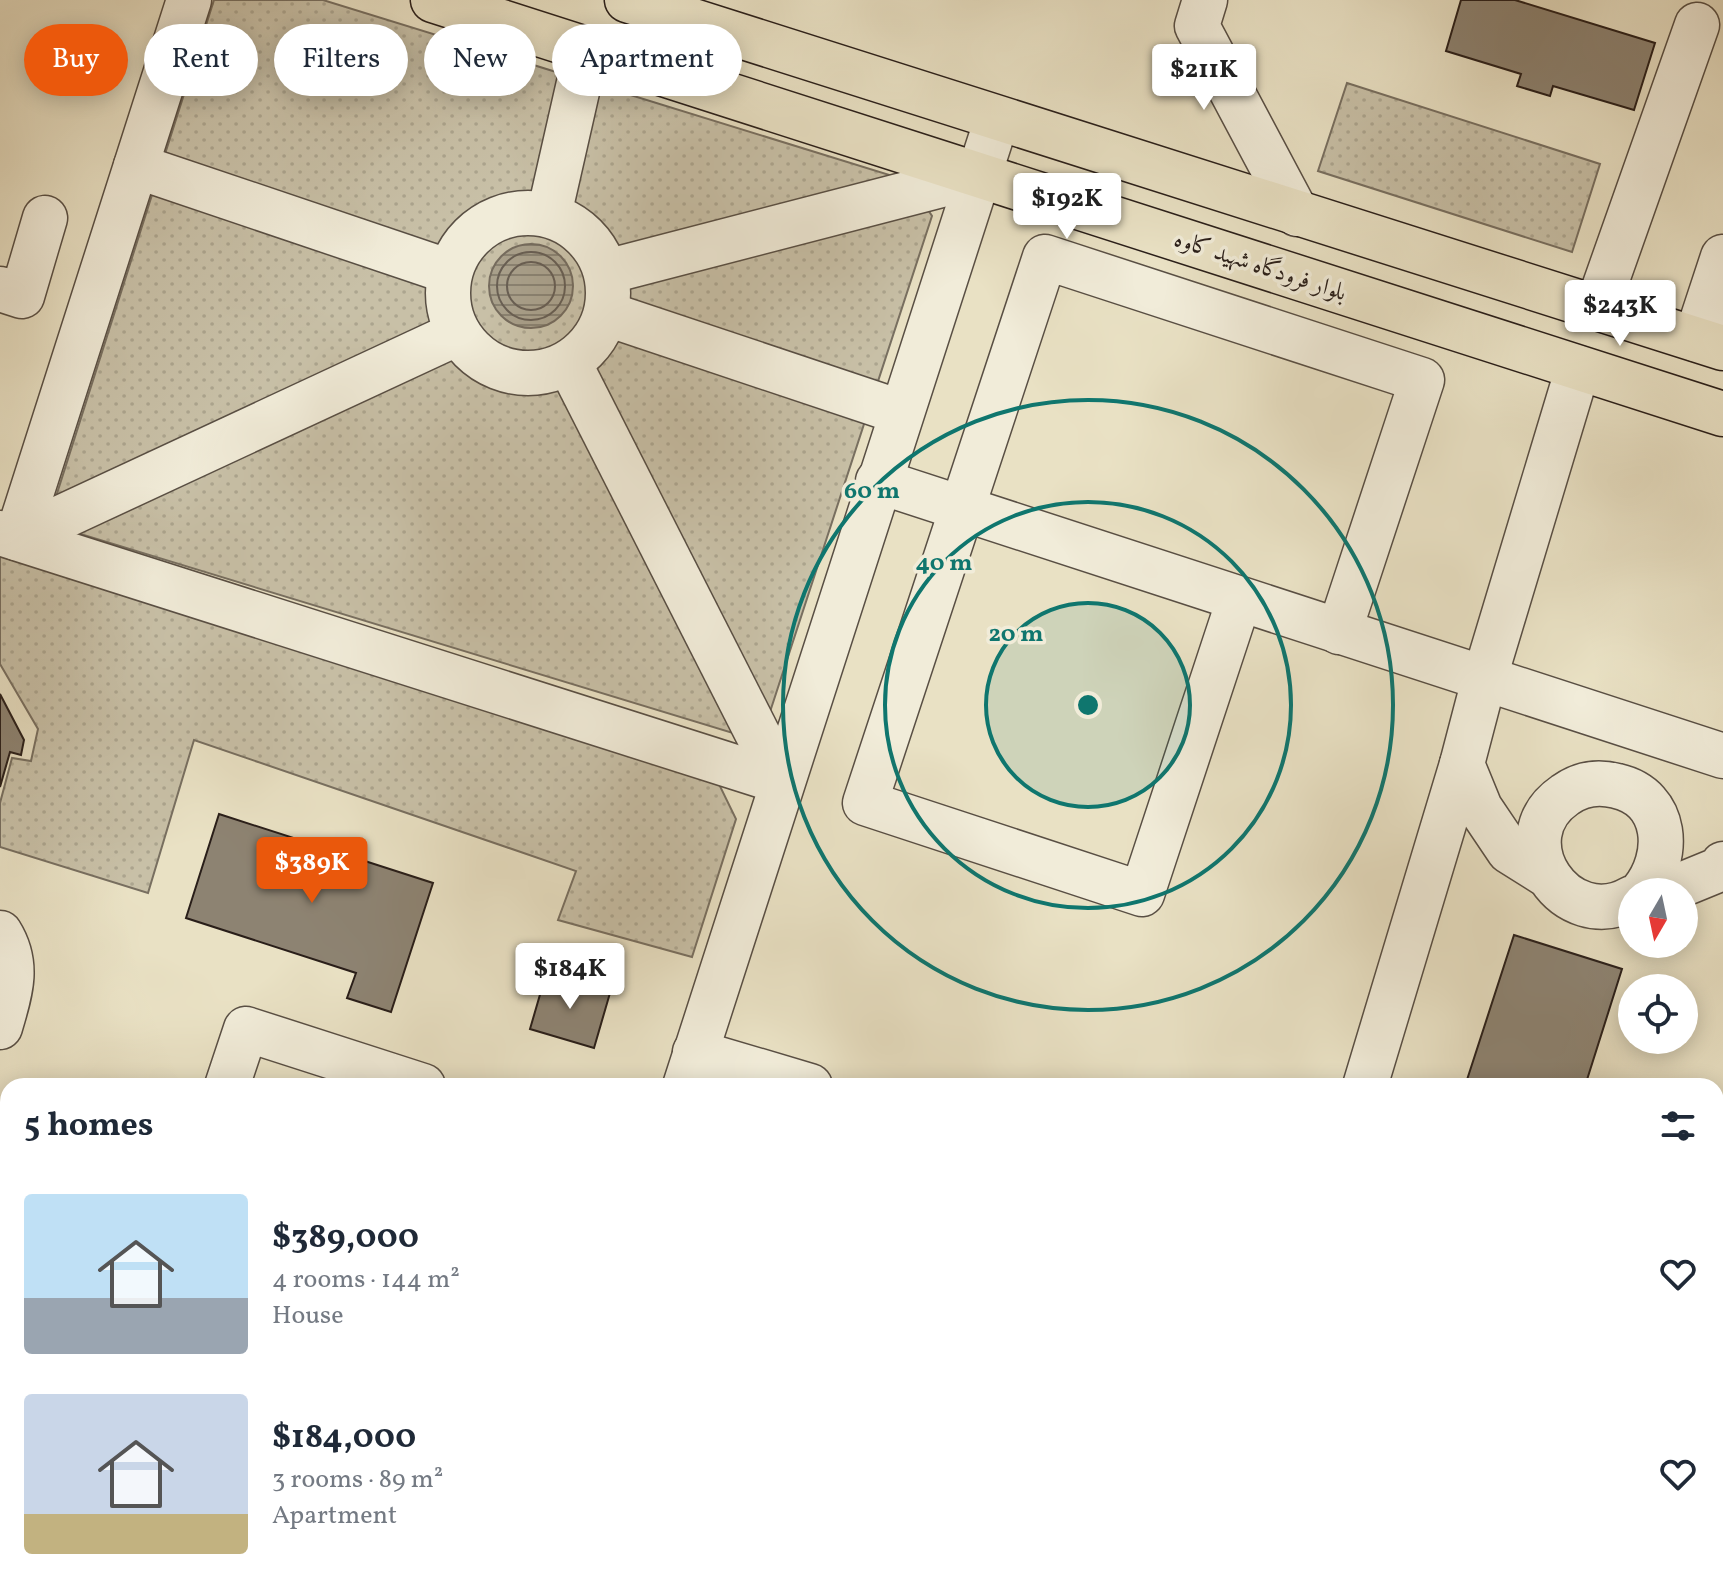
<!DOCTYPE html>
<meta charset="utf-8">
<style>
:root{--surface:#fff;--page:#f2f2f3;--text:#1f2937;--muted:#747a83;--accent:#ea580c}
body{margin:0;font-family:Vollkorn,Amiri,serif;background:var(--page);color:var(--text);height:100vh;display:flex;flex-direction:column;font-size:30px;white-space:nowrap}
*{box-sizing:border-box;margin:0}
p{font-size:26px;color:var(--muted)}
.icon{flex:none;width:44px;height:44px;fill:none;stroke:currentColor;stroke-width:2;stroke-linecap:round;stroke-linejoin:round}
.map{position:relative;flex:1;overflow:hidden}
.details{position:absolute;left:0px;top:1078px;width:1724px;height:512px;display:flex;flex-direction:column;background:var(--surface);border-radius:24px 24px 0 0;box-shadow:0 4px 20px #0003}
.details>*{flex:none}
.banner{position:absolute;left:24px;top:24px;width:800px;height:72px;display:flex;gap:16px}
.needle{width:52px;rotate:189deg}
.fabs{position:absolute;left:1618px;top:878px;display:grid;gap:16px}
.fabs a{display:grid;place-items:center;width:80px;height:80px;border-radius:50%;background:var(--surface);box-shadow:0 4px 20px #0003;font-size:40px}
.price{position:absolute;translate:-50% -68px;padding:0 18px;border-radius:8px;background:#fff;color:#222;font-size:26px;line-height:52px;filter:drop-shadow(0 2px 4px #0008)}
.price::after{content:'';position:absolute;left:50%;top:48px;width:24px;height:18px;margin-left:-12px;background:inherit;clip-path:polygon(0 0,100% 0,50% 100%)}
.price.on{background:var(--accent);color:#fff}
ul{padding:0;list-style:none}
li{display:flex;align-items:center;gap:24px;height:200px;padding:0 24px}
li span{display:grid;place-items:center;flex:none;width:224px;height:160px;border-radius:8px;color:#555}
li>.icon{margin-inline-start:auto}
span .icon{width:96px;height:96px;fill:#fffc;stroke-width:1}
li b{font-size:34px}
h2{display:flex;justify-content:space-between;align-items:center;height:96px;padding:0 24px;font-size:34px}
.chip{padding:0 28px;border-radius:36px;background:var(--surface);box-shadow:0 4px 20px #0003;font-size:28px;line-height:72px}
.chip.on{background:var(--accent);color:#fff}
.map>svg:first-child{display:block}
.green{fill:url(#green-dots);stroke:#786f60;stroke-width:2}
.water{fill:url(#water-rules);stroke:#756b5d;stroke-width:2}
.lines{fill:none;stroke-linecap:round;stroke-linejoin:round}
.shore{stroke:#685e52;stroke-width:2}
.taxiway{stroke:#89806e;stroke-width:92}
.building{fill:#8d8372;stroke:#291e19;stroke-width:2}
.minor-casing{stroke:#594f44;stroke-width:47}
.major-casing{stroke:#291e19;stroke-width:47}
.minor{stroke:#f1ecd9;stroke-width:44}
.major{stroke:#e9e1c4;stroke-width:44}
.ring{fill:none;stroke:#0f766e;stroke-width:4}
.labels{text-anchor:middle;dominant-baseline:central;stroke-width:7;stroke-linejoin:round;paint-order:stroke}
.street-label{font-size:24px;fill:#291e19;stroke:#f1ecd9}
.centre{fill:#0f766e;stroke:#f1ecd9;stroke-width:4}
.ring-label{font-size:24px;text-anchor:middle;font-weight:bold;fill:#0f766e;stroke:#f1ecd9;stroke-width:7;stroke-linejoin:round;paint-order:stroke}
</style>
<div class="map">
<svg width="1723" height="1590" viewBox="0 0 1723 1590">
<defs>
<pattern id="green-dots" width="8" height="8" patternUnits="userSpaceOnUse" patternTransform="scale(2)"><rect width="8" height="8" fill="#c8c0a7"/><path d="M2 2h.1M6 6h.1" fill="none" stroke="#aca58f" stroke-width="1.8" stroke-linecap="round"/></pattern>
<pattern id="water-rules" width="6" height="5" patternUnits="userSpaceOnUse" patternTransform="scale(2)"><rect width="6" height="5" fill="#a89f8a"/><path d="M0 2.5h6" fill="none" stroke="#898170"/></pattern>
</defs>
<rect width="100%" height="100%" fill="#e9e1c4"/>
<filter id="stains"><feTurbulence type="fractalNoise" baseFrequency=".0025" numOctaves="4"/><feColorMatrix values="0 0 0 0 .2 0 0 0 0 .09 0 0 0 0 .02 0 0 0 .5 -.17"/></filter>
<radialGradient id="worn" r=".72"><stop offset=".6" stop-color="#630" stop-opacity="0"/><stop offset="1" stop-color="#630" stop-opacity=".3"/></radialGradient>
<g class="green">
<path d="M214,0H323L909,181L932,216L767,721L736,734L64,529L53,506Z"/>
<path d="M1347,83L1600,164L1572,252L1318,171Z"/>
<path d="M0,555L717,780L736,819L692,957L558,920L576,871L194,740L148,893L0,847V803L12,758L31,761L38,729L0,664Z"/>
</g>
<circle class="water" cx="531" cy="286" r="42"/>
<g class="lines">
<g class="shore">
<circle cx="531" cy="286" r="34"/>
<circle cx="531" cy="286" r="24"/>
</g>
<g class="taxiway">
<path d="M201,1590L204,1582"/>
<path d="M410,1590L412,1582"/>
</g>
</g>
<g class="building">
<path d="M1461,0H1515L1655,43L1634,110L1553,86L1550,96L1517,86L1521,74L1446,51Z"/>
<path d="M0,694L24,740L21,755L10,752L0,787Z"/>
<path d="M219,814L433,883L391,1012L347,998L356,973L186,918Z"/>
<path d="M1514,935L1622,969L1585,1086H1465Z"/>
<path d="M546,974L610,993L594,1048L530,1029Z"/>
</g>
<g class="lines">
<defs>
<g id="minor">
<path d="M1205,0L1197,26L1297,214"/>
<path d="M136,166L450,272"/>
<circle cx="528" cy="293" r="80"/>
<path d="M549,215L586,52"/>
<path d="M606,272L976,176"/>
<path d="M0,289L22,296L45,218"/>
<path d="M1597,308L1697,25"/>
<path d="M607,314L900,412"/>
<path d="M1696,339L1723,257"/>
<path d="M569,363L782,782"/>
<path d="M878,481L1723,756"/>
<path d="M0,533L782,782"/>
<path d="M17,538L189,0"/>
<path d="M17,538L458,333"/>
<path d="M1239,600L1142,894L865,803L1045,257L1422,380L1339,632"/>
<path d="M1544,873L1509,851L1480,808L1462,764L1484,680L1578,368"/>
<path d="M1664,892L1720,869L1723,864"/>
<path d="M1632,898C1566,936 1501,839 1565,795C1580,784 1598,781 1617,786C1669,798 1671,857 1642,892"/>
<path d="M0,933C20,965 10,993 0,1027"/>
<path d="M695,1052L810,1086"/>
<path d="M227,1086L246,1029L423,1086"/>
<path d="M685,1086L997,119"/>
<path d="M1365,1086L1462,764"/>
<path d="M0,1138L8,1141"/>
</g>
<g id="major">
<path d="M433,0L1723,414"/>
<path d="M627,0L1723,348"/>
</g>
</defs>
<use href="#minor" class="minor-casing"/>
<use href="#major" class="major-casing"/>
<use href="#minor" class="minor"/>
<use href="#major" class="major"/>
</g>
<circle cx="1088" cy="705" r="102" fill="#0f766e" fill-opacity=".12"/>
<g class="ring">
<circle cx="1088" cy="705" r="102"/>
<circle cx="1088" cy="705" r="203"/>
<circle cx="1088" cy="705" r="305"/>
</g>
<g class="labels">
<g class="street-label">
<text transform="translate(1260 267) rotate(18)">بلوار فرودگاه شهید کاوه</text>
</g>
</g>
<circle cx="1088" cy="705" r="12" class="centre"/>
<g class="ring-label">
<text x="872" y="498">60 m</text>
<text x="944" y="570">40 m</text>
<text x="1016" y="641">20 m</text>
</g>
<rect width="100%" height="100%" filter="url(#stains)"/>
<rect width="100%" height="100%" fill="url(#worn)"/>
</svg>
<div class="fabs">
<a><svg class="needle" viewBox="-14 -14 28 28"><path d="M0-13l5 13h-10z" fill="#e53935"/><path d="M0 13l5-13h-10z" fill="#747a83"/></svg></a>
<a><svg class="icon" aria-label="locate" viewBox="0 0 24 24"><circle cx="12" cy="12" r="6"/><path d="M12 2v4M12 18v4M2 12h4M18 12h4"/></svg></a>
</div>
<b class="price" style="left:1204px;top:112px">$211K</b>
<b class="price" style="left:1067px;top:241px">$192K</b>
<b class="price" style="left:1620px;top:348px">$243K</b>
<b class="price on" style="left:312px;top:905px">$389K</b>
<b class="price" style="left:570px;top:1011px">$184K</b>
<div class="banner">
<a class="chip on">Buy</a>
<a class="chip">Rent</a>
<a class="chip">Filters</a>
<a class="chip">New</a>
<a class="chip">Apartment</a>
</div>
<section class="details">
<h2>5 homes<svg class="icon" aria-label="filters" viewBox="0 0 24 24"><path d="M4 7h16M4 17h16"/><circle cx="9" cy="7" r="2"/><circle cx="15" cy="17" r="2"/></svg></h2>
<ul>
<li><span style="background:linear-gradient(#bfe0f5 65%,#9aa5b1 0)"><svg class="icon" aria-label="home" viewBox="0 0 24 24"><path d="M3 11l9-7 9 7M6 9v11h12V9"/></svg></span><div><b>$389,000</b><p>4 rooms · 144 m²</p><p>House</p></div><svg class="icon" aria-label="heart" viewBox="0 0 24 24"><path d="M12 20l-8-8c-3-5 5-10 8-4 3-6 11-1 8 4z"/></svg></li>
<li><span style="background:linear-gradient(#c9d6e8 75%,#c2b280 0)"><svg class="icon" aria-label="home" viewBox="0 0 24 24"><path d="M3 11l9-7 9 7M6 9v11h12V9"/></svg></span><div><b>$184,000</b><p>3 rooms · 89 m²</p><p>Apartment</p></div><svg class="icon" aria-label="heart" viewBox="0 0 24 24"><path d="M12 20l-8-8c-3-5 5-10 8-4 3-6 11-1 8 4z"/></svg></li>
</ul>
</section>
</div>
